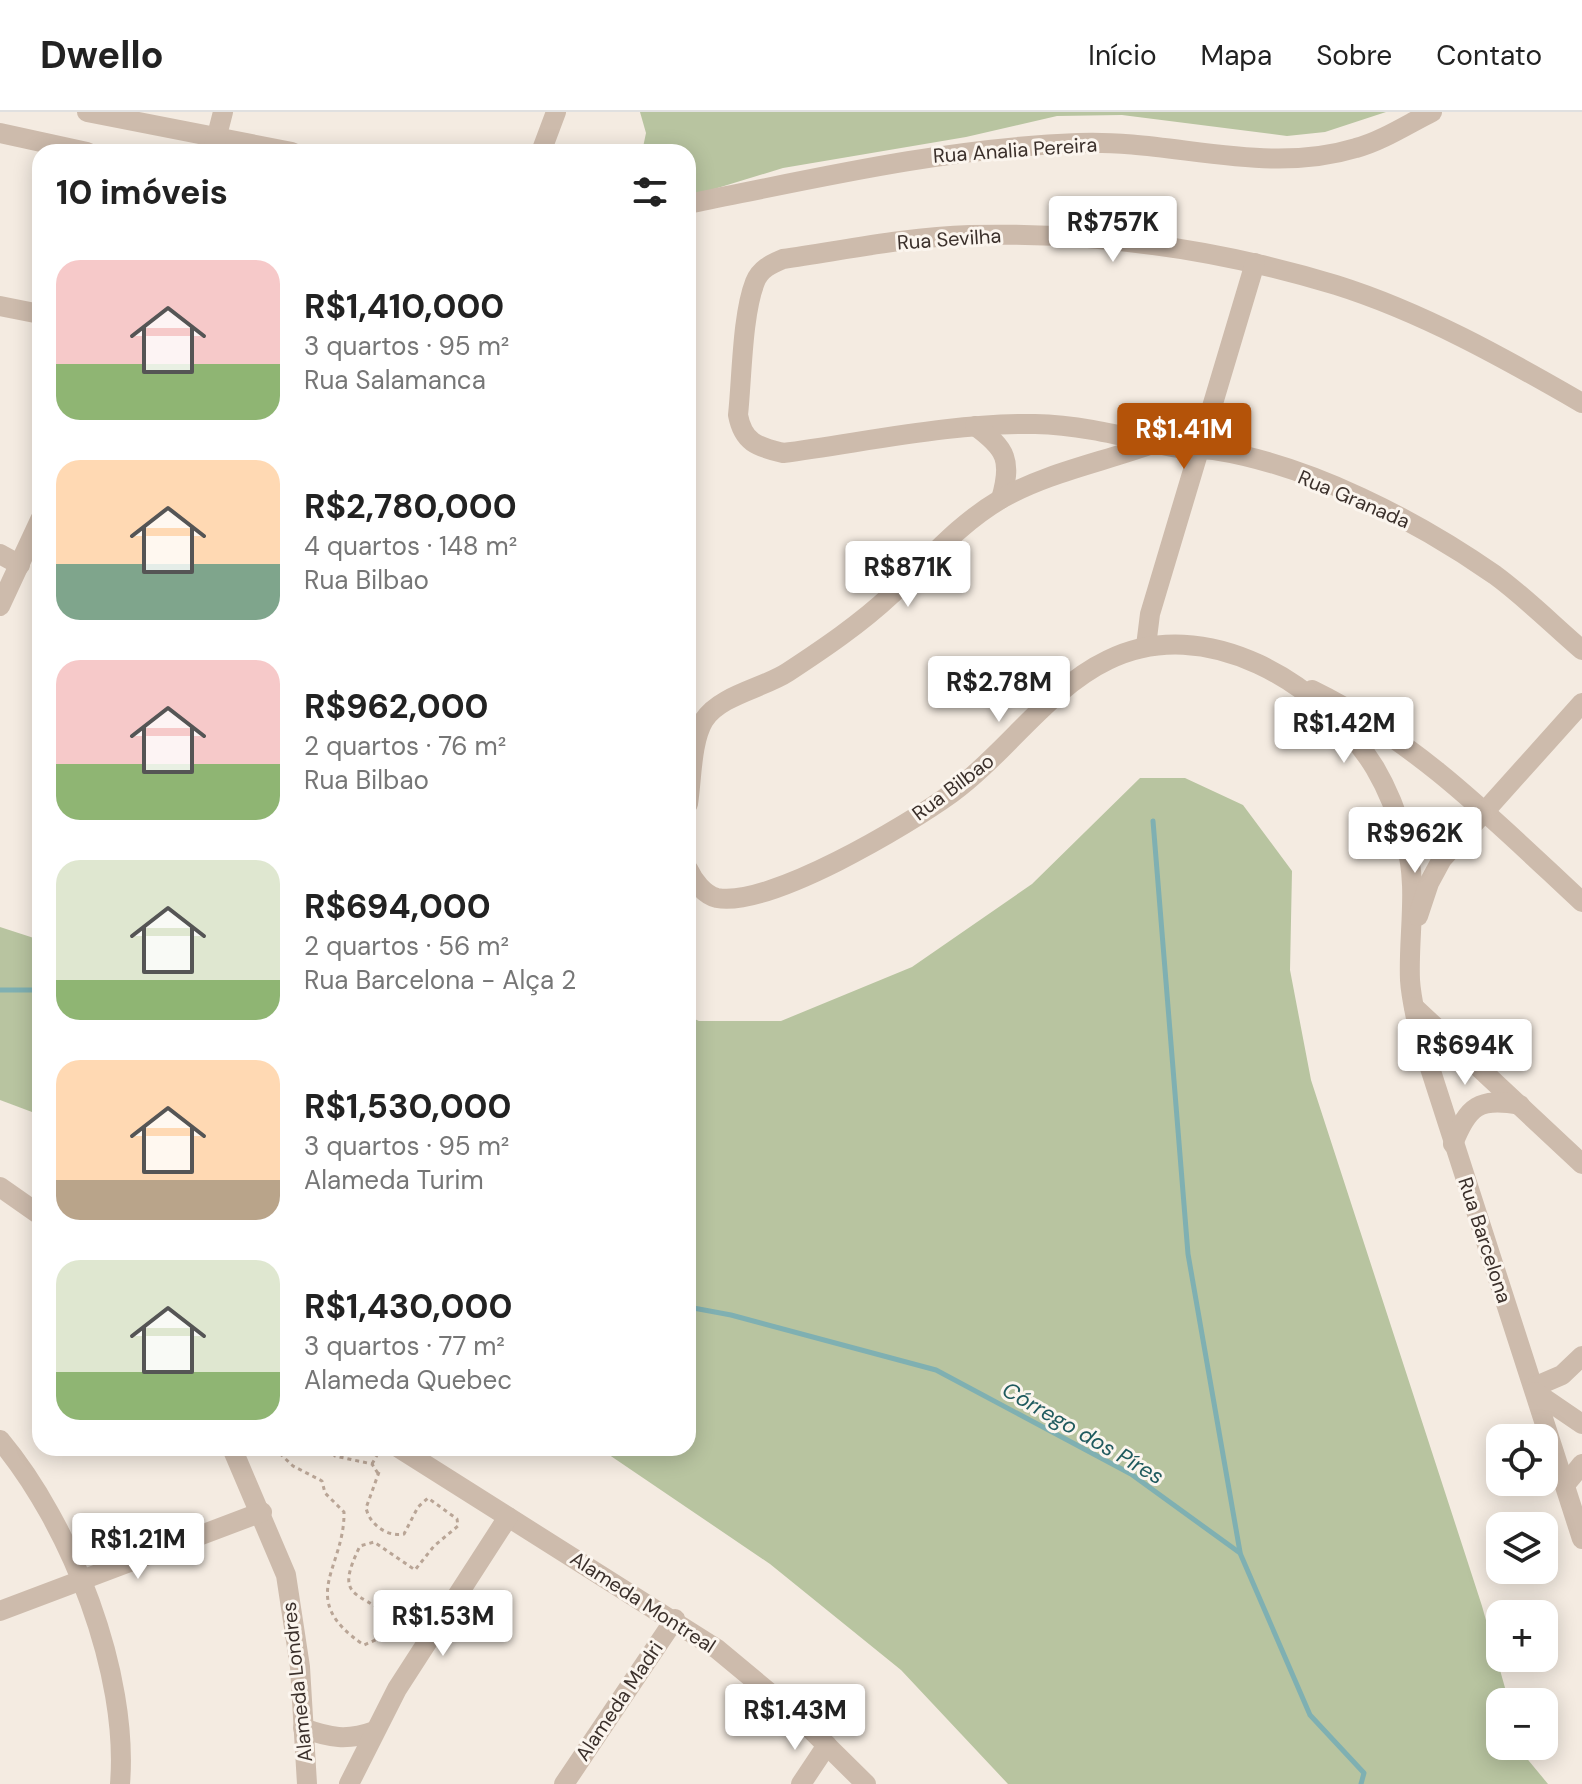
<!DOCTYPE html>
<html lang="pt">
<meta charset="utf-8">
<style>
:root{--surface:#fff;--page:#f2f2f2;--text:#222;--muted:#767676;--line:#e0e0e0;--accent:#b45309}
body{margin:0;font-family:"DM Sans",sans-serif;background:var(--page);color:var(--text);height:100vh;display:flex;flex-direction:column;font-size:30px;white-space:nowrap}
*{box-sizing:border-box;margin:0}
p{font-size:26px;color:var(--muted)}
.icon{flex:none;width:44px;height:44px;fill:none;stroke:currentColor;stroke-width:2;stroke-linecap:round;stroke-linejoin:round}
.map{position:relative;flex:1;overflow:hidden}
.sheet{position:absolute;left:32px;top:32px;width:664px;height:1312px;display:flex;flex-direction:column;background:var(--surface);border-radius:24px;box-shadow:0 4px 20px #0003}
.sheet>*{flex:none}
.fabs{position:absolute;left:1486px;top:1312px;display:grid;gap:16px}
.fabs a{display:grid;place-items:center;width:72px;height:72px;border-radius:16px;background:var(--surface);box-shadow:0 4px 20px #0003;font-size:40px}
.price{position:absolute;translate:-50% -68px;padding:0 18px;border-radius:8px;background:#fff;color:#222;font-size:26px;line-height:52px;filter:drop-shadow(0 2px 4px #0008)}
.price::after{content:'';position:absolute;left:50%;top:48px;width:24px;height:18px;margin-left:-12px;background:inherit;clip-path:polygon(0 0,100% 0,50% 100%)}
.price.current{background:var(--accent);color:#fff}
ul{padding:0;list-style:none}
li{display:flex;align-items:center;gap:24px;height:200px;padding:0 24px}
li span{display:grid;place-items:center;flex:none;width:224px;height:160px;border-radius:24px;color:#555}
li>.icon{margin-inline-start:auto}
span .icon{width:96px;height:96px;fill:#fffc;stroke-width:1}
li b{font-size:34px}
h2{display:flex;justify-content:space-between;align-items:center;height:96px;padding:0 24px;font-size:34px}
header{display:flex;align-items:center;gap:48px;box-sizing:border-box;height:112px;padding:0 40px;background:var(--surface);border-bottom:2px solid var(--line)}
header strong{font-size:38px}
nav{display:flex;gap:44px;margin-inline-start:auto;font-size:28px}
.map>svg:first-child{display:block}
.green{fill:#b8c4a0}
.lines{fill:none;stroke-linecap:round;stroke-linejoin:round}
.stream{stroke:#7fb0b2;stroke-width:5}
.path{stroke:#b9a596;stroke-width:3;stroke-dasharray:4 4;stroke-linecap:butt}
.minor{stroke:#cdbbac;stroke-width:20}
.labels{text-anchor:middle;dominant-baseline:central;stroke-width:6;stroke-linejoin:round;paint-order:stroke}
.street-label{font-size:20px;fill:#3b302b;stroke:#fbf5ee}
.water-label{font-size:22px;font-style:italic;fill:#1f5a5e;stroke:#fbf5ee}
</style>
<header>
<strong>Dwello</strong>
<nav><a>Início</a><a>Mapa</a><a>Sobre</a><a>Contato</a></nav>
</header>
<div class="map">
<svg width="1582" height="1672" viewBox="0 0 1582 1672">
<rect width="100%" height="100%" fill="#f4ebe1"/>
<g class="green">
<path d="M640,0H1386L1325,20L1287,24L1122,3L1057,4L966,25L783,56L688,85V40H642L646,21Z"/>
<path d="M1140,666H1185L1243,693L1292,759L1290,858L1311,968L1482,1494L1509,1590H1500V1634H1522L1524,1643L1548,1672H1008L901,1558L770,1452L599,1336H688V904L699,909H781L912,855L1032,772Z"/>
<path d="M0,815L40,828V1003L0,988Z"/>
</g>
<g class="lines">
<g class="stream">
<path d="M1153,709L1188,1142L1240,1440"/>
<path d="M0,878H40"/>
<path d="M688,1195L731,1203L936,1258L1131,1362L1240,1441L1310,1603L1364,1661L1361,1672"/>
</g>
<g class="path">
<path d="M274,1336L293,1354L322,1369L325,1381L344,1400C345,1457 295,1487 364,1533L380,1526L390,1511L389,1504C357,1478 334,1487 360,1434L374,1430L415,1458L434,1434L458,1414L457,1407L428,1386L418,1395L404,1422C387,1425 370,1413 366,1396L379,1360"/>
<path d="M327,1336L335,1344L372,1352L379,1363"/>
<path d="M372,1352L380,1338"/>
</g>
<g class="minor">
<path d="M87,0L292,40"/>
<path d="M0,21L87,40"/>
<path d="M213,39L223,0"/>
<path d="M541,40L556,0"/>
<path d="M688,92C817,66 946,36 1078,31C1171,27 1264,64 1356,36C1382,29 1408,12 1432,0"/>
<path d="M0,194L40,202"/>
<path d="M1582,291C1504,246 1422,200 1336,173C1218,137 1093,120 970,123C907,125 845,138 783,147C771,152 760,157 755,170C742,203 742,266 738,303C743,330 757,335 783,341C866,330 951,311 1035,312C1083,313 1126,325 1172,335C1186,338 1200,336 1214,338C1310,353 1416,408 1495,463C1525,485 1553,513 1582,538"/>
<path d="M975,314C1007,337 1012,349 1001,387"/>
<path d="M0,442L20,453"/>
<path d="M0,494L40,408"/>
<path d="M1146,534L1150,502L1255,151"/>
<path d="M1312,578C1417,629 1497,711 1582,790"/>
<path d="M688,692C692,666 691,630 704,608C720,583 764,576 788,560C823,537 860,512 891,483C927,450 957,413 1001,387C1048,360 1104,350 1155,331"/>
<path d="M688,757C693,768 704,783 717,786C769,796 908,713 952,681C1005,642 1049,576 1108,548C1205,500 1323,571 1375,656C1388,678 1398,704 1405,729C1419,773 1408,822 1410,868C1411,886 1416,904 1419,922L1582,1427"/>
<path d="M1418,804L1429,771L1442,747L1582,591"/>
<path d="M1414,895L1582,1052"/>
<path d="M1453,1032C1468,994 1479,985 1520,993"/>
<path d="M0,1075L40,1103"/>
<path d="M1534,1275L1562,1263L1582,1244"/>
<path d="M1535,1280L1582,1312"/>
<path d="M0,1328C71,1413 129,1561 120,1672"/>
<path d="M232,1336L286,1463L300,1555L307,1672"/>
<path d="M399,1336L717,1537L794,1601L866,1672"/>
<path d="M1565,1373L1582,1352"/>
<path d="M0,1499L262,1400"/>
<path d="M303,1616C330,1626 347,1629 375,1619"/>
<path d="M349,1672L397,1577L508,1405"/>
<path d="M564,1672L675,1507"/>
<path d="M801,1672L827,1633"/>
</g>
</g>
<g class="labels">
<g class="street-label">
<text transform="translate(1015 38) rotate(-4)">Rua Analia Pereira</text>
<text transform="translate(949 127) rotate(-4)">Rua Sevilha</text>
<text transform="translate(1354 387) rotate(23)">Rua Granada</text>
<text transform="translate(953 675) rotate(-37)">Rua Bilbao</text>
<text transform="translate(1485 1128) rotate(72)">Rua Barcelona</text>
<text transform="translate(643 1490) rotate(33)">Alameda Montreal</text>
<text transform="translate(297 1570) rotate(-96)">Alameda Londres</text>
<text transform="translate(619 1589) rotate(-56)">Alameda Madri</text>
</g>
<g class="water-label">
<text transform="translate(1083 1321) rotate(30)">Córrego dos Píres</text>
</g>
</g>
</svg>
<div class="fabs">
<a><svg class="icon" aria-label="locate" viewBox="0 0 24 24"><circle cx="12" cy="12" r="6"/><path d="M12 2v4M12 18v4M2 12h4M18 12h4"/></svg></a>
<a><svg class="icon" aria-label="layers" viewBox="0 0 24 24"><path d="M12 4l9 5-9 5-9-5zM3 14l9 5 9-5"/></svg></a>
<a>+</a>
<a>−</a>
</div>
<b class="price" style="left:1113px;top:152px">R$757K</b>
<b class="price current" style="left:1184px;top:359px">R$1.41M</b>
<b class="price" style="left:908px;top:497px">R$871K</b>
<b class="price" style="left:999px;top:612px">R$2.78M</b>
<b class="price" style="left:1344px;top:653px">R$1.42M</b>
<b class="price" style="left:1415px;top:763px">R$962K</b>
<b class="price" style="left:1465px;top:975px">R$694K</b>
<b class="price" style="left:138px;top:1469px">R$1.21M</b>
<b class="price" style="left:443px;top:1546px">R$1.53M</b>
<b class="price" style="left:795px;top:1640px">R$1.43M</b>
<section class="sheet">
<h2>10 imóveis<svg class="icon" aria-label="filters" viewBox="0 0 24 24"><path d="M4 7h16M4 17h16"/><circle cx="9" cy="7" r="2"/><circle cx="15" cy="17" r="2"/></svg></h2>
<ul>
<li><span style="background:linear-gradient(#f6c9c9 65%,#8fb573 0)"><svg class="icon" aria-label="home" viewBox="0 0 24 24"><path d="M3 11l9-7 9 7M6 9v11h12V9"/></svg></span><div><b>R$1,410,000</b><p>3 quartos · 95 m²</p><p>Rua Salamanca</p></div></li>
<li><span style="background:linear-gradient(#ffd9b3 65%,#7fa58c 0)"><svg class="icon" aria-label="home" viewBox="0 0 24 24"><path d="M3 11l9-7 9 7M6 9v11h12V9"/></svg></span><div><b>R$2,780,000</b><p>4 quartos · 148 m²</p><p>Rua Bilbao</p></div></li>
<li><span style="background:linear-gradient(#f6c9c9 65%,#8fb573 0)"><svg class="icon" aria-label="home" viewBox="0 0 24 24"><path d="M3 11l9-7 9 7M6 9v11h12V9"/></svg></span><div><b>R$962,000</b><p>2 quartos · 76 m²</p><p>Rua Bilbao</p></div></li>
<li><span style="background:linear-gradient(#dfe7d0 75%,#8fb573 0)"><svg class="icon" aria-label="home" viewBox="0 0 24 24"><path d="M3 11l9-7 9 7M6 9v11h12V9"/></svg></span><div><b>R$694,000</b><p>2 quartos · 56 m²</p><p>Rua Barcelona - Alça 2</p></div></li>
<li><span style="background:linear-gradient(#ffd9b3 75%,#b9a48a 0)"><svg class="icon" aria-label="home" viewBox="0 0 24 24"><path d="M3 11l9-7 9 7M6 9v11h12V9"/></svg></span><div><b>R$1,530,000</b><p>3 quartos · 95 m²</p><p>Alameda Turim</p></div></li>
<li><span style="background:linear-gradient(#dfe7d0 70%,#8fb573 0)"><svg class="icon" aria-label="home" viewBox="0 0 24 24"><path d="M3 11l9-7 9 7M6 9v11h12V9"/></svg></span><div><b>R$1,430,000</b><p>3 quartos · 77 m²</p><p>Alameda Quebec</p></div></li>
</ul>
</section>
</div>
